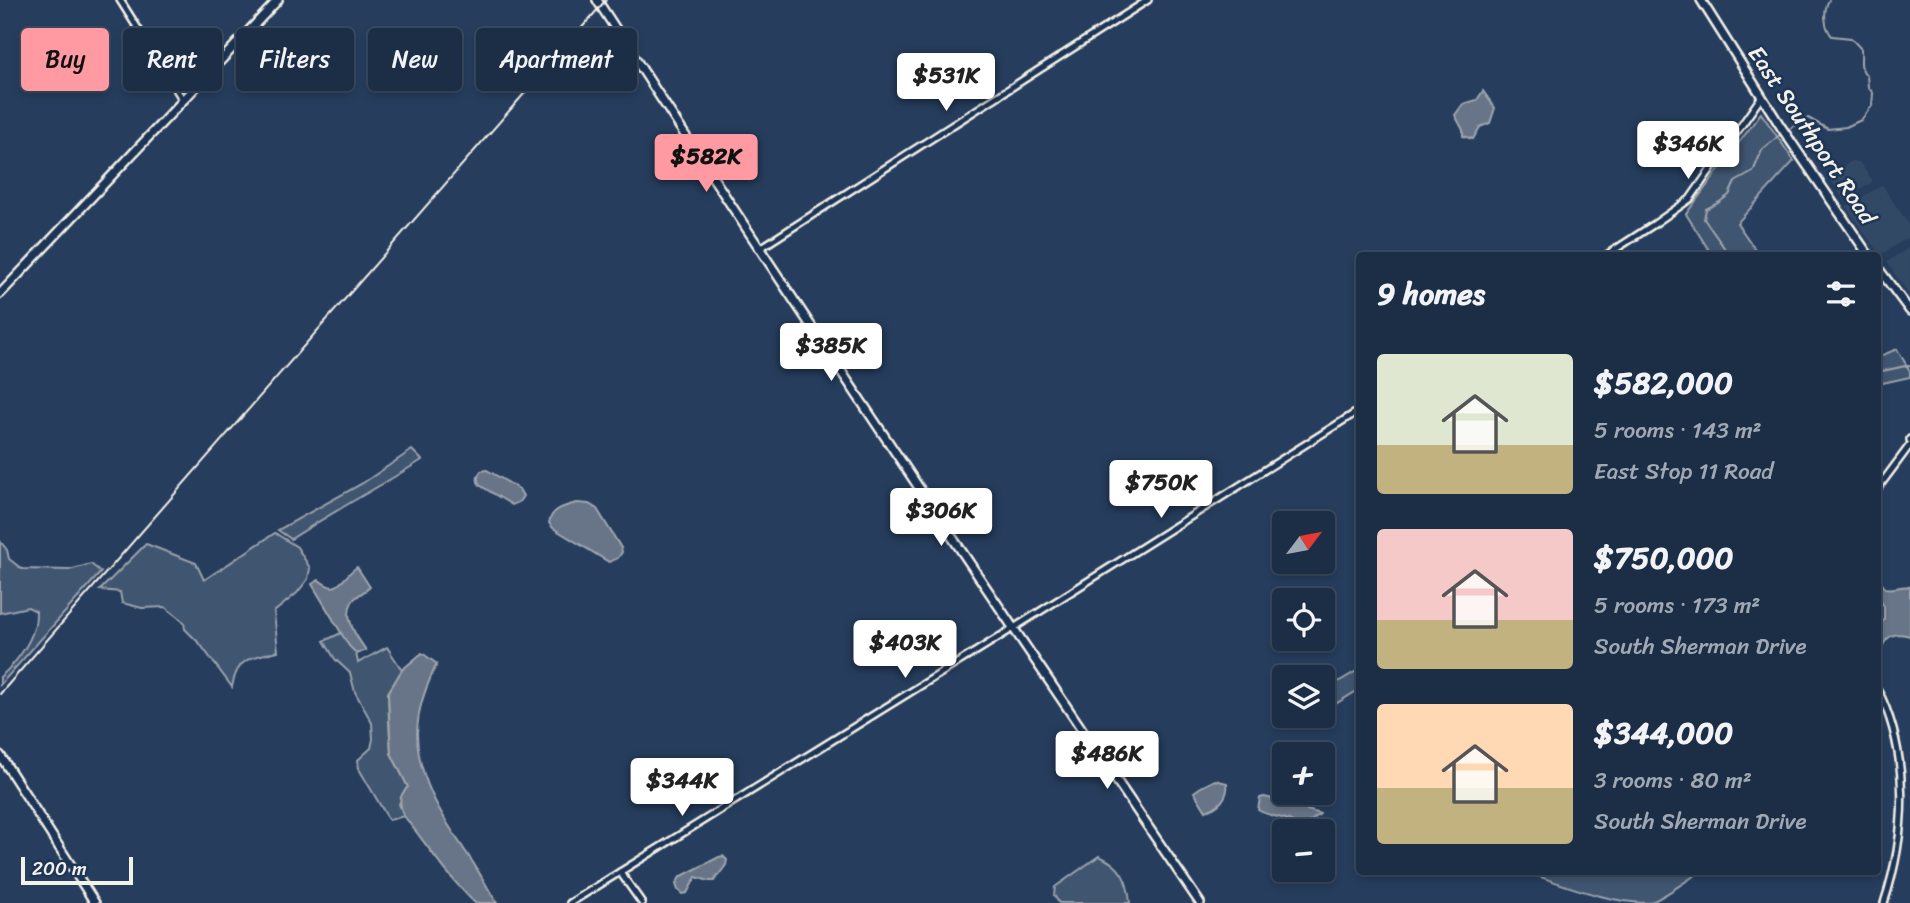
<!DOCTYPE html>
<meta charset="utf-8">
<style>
:root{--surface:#1c2e46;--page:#293a51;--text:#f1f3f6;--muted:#a0a8b3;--line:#3a4a5f;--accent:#ff9aa2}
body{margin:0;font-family:Sriracha,sans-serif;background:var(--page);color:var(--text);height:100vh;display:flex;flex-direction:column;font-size:26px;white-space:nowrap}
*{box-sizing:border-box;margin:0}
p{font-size:23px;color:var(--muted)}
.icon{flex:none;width:38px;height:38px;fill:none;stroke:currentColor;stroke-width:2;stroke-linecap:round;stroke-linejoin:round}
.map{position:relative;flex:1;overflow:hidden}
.panel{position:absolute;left:1356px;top:252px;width:525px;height:623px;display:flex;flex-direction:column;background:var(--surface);border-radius:7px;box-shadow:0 4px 10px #0003,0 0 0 2px var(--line)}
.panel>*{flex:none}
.banner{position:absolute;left:21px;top:28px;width:665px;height:63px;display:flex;gap:14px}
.needle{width:46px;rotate:58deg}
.tools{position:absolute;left:1272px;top:511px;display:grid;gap:14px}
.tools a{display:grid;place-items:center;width:63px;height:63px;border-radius:7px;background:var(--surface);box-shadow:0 4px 10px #0003,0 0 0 2px var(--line);font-size:35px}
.scale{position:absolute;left:21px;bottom:18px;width:112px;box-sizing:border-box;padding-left:7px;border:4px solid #f4f1e8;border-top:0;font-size:19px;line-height:24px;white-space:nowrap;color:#f4f1e8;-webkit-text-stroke:5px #1d3557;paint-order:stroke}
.price{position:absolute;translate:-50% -60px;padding:0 16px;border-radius:7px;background:#fff;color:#222;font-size:23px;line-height:46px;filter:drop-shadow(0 2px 4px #0008)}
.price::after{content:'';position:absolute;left:50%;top:42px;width:21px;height:16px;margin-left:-10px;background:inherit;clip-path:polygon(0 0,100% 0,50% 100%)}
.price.active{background:var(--accent);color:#111}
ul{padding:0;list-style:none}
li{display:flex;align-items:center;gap:21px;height:175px;padding:0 21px}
li span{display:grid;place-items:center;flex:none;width:196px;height:140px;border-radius:7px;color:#555}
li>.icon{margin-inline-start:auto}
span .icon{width:84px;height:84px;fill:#fffc;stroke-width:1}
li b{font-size:30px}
h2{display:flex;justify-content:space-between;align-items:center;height:84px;padding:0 21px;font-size:30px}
.pill{padding:0 24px;border-radius:7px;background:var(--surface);box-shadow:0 4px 10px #0003,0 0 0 2px var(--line);font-size:24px;line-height:63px}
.pill.active{background:var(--accent);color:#111}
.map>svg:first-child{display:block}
.built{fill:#334966}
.green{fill:#40546f;stroke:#9aa2ac;stroke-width:2}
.water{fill:#677588;stroke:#9fa7ae;stroke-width:2}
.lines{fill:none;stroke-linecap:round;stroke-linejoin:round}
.stream{stroke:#9fa7ae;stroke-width:2}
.minor-casing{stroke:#f4f1e8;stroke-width:10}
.major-casing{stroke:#f4f1e8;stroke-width:12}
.minor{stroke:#1d3557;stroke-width:5}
.major{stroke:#1d3557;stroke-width:7}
.rail{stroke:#f4f1e8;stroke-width:2}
.labels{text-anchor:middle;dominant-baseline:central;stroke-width:5;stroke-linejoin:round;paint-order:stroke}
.street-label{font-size:23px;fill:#f4f1e8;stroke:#1d3557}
</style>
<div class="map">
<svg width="1910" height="903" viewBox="0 0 1910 903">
<rect width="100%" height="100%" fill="#263d5d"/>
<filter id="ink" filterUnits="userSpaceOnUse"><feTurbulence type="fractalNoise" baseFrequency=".0143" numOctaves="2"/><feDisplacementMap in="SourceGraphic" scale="14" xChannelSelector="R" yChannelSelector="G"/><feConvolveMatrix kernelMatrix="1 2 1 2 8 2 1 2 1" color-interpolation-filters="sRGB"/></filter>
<g filter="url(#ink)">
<g class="built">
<path d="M1852,161L1859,162L1873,181L1847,199H1844L1830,179V175Z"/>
<path d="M1882,185L1910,226V236L1880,255L1846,207Z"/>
<path d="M1910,247V296L1887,262Z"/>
</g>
<g class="green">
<path d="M1761,113L1794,161L1737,223L1759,255H1712L1686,214Z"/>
<path d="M1897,349L1910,371V377L1878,384V357Z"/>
<path d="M412,450L422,460C379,487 334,511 291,539L278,530L363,483Z"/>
<path d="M275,533L297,547L310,568L308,579L297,593L274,612L278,651C252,657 237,657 232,687L200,644L185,629L184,622L165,607L142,608L122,603L120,592L100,590L146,544L196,563L204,580Z"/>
<path d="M0,541L7,550L9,559L22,569L69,570L91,564L101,572L0,685V677C14,665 29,646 34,628C36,623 36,616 36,611L28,607L0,613Z"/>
<path d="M341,633L356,653L358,663L387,647L402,670L388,693L389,723L391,753L408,787L399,804L404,816L389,820L359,769L358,760L371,748L373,739L372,723L355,692L350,673L335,659L324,641Z"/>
<path d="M1360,669V689L1332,706L1323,691Z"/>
<path d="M1099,856C1121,865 1128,880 1130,903H1059L1054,895L1055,887Z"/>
<path d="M1526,872H1700C1689,879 1659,901 1648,903C1609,903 1562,884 1526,872Z"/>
</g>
<g class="water">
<path d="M1483,91L1495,108L1490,123L1480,127L1473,139L1463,136V130L1455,115L1463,104L1477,100Z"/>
<path d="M487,470L519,489L523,496L519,502L512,505L481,486C476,481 477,476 481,471Z"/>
<path d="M577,503L589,504L597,509L621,548L622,552L618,558L609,562L553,528L549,523C551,509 565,506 577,503Z"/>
<path d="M357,567L370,587C365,592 355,596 352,602C343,618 357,638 366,650L357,654L349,646L312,584L319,580C340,597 340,578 357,567Z"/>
<path d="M1878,581L1881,582L1885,588C1894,590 1901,585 1910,587V636C1891,630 1883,639 1879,657H1878V627L1884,619V606L1878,598Z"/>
<path d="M422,653L437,664C428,682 420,702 418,721C411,771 445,822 472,861C481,875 488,889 497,903H475C448,877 427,845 404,816C399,804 398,796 408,787L391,753L388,693L402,670Z"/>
<path d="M1215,780L1227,783C1229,797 1219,807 1206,811L1194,792L1201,787Z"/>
<path d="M1264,797L1269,798L1320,814L1307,824L1299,826C1288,816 1271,818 1258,810L1260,798Z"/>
<path d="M723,856L727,860L726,865L714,881H709L696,877L687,893L682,894L678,890L676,884L680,877L719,857Z"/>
</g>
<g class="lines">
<g class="stream">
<path d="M1787,130L1808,118L1828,129L1846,127L1861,120L1872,106L1873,93L1868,87L1867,76C1858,67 1862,60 1861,49L1851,38L1832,36C1824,27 1823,11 1829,0"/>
<path d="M1730,256L1704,219L1706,209L1718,203L1729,195L1735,182L1753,172L1762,150L1782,133"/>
<path d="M1878,372L1910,365"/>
</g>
<defs>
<g id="minor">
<path d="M120,0L183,100"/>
<path d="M759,249L1148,0"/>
<path d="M1605,256L1653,225L1690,199L1762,96"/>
<path d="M1910,439V440"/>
<path d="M1878,488L1910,445"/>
<path d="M1878,690C1910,754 1907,833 1884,903"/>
<path d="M620,872L642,903"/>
<path d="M570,903L1012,629L1360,410"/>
</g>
<g id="major">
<path d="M597,0C794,304 996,604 1200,903"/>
<path d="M1701,0L1781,127L1869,256"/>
<path d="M1878,268L1910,311"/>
<path d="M0,294L278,0"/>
<path d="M0,755L95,903"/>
</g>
</defs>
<use href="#minor" class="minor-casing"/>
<use href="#major" class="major-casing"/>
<use href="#minor" class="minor"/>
<use href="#major" class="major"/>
<path class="rail" d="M0,694L606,0"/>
</g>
</g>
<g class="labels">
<g class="street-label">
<text transform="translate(1812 135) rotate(56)">East Southport Road</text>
</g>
</g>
</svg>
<div class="tools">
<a><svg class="needle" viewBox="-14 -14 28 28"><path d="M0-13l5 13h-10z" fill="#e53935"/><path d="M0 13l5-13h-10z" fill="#a0a8b3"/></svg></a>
<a><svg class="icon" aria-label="locate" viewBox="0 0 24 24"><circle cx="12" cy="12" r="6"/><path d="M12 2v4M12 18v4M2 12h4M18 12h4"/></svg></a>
<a><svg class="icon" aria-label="layers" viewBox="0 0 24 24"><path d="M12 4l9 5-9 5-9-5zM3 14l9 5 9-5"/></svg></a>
<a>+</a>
<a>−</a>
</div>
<div class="scale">200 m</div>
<b class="price" style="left:946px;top:113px">$531K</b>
<b class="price" style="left:1688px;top:181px">$346K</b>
<b class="price active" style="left:706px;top:194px">$582K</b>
<b class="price" style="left:831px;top:383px">$385K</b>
<b class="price" style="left:1161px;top:520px">$750K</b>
<b class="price" style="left:941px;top:548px">$306K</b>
<b class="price" style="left:905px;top:680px">$403K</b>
<b class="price" style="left:1107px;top:791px">$486K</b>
<b class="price" style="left:682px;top:818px">$344K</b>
<div class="banner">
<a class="pill active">Buy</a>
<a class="pill">Rent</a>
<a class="pill">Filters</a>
<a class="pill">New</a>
<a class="pill">Apartment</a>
</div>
<section class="panel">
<h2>9 homes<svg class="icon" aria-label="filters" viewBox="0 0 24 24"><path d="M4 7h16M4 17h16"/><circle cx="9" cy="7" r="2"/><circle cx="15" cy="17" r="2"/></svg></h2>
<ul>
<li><span style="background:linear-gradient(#dfe7d0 65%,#c2b280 0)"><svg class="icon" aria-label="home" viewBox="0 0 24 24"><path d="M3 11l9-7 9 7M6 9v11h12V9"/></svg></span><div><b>$582,000</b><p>5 rooms · 143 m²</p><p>East Stop 11 Road</p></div></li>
<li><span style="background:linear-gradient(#f6c9c9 65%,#c2b280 0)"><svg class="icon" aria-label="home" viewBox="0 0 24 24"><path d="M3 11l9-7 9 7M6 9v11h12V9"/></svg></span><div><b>$750,000</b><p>5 rooms · 173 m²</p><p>South Sherman Drive</p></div></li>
<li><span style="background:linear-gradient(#ffd9b3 60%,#c2b280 0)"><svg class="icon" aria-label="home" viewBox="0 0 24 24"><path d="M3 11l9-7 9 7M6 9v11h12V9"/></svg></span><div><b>$344,000</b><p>3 rooms · 80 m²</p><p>South Sherman Drive</p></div></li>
</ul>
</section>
</div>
